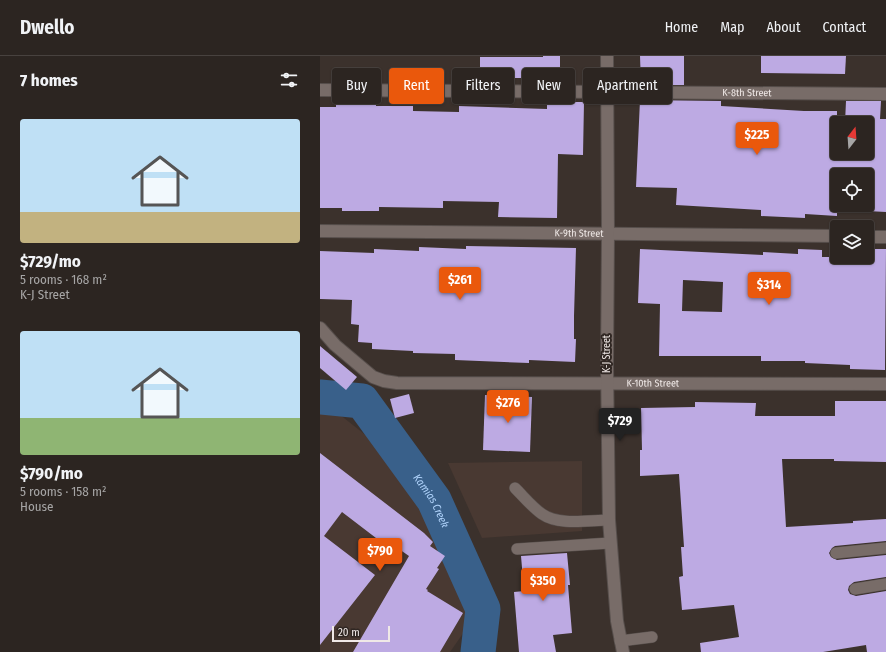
<!DOCTYPE html>
<meta charset="utf-8">
<style>
:root{--surface:#2c2521;--page:#38312e;--text:#f1f3f6;--muted:#a6a5a5;--line:#48423f;--accent:#ea580c}
body{margin:0;font-family:"Fira Sans Condensed",sans-serif;background:var(--page);color:var(--text);height:100vh;display:flex;flex-direction:column;font-size:15px;white-space:nowrap}
*{box-sizing:border-box;margin:0}
p{font-size:13px;color:var(--muted)}
.icon{flex:none;width:22px;height:22px;fill:none;stroke:currentColor;stroke-width:2;stroke-linecap:round;stroke-linejoin:round}
.map{position:relative;flex:1;overflow:hidden}
.details{display:flex;flex-direction:column;background:var(--surface);width:320px}
.details>*{flex:none}
.guide{position:absolute;left:12px;top:12px;width:380px;height:36px;display:flex;gap:8px}
.needle{width:26px;rotate:17deg}
.fabs{position:absolute;left:510px;top:60px;display:grid;gap:8px}
.fabs a{display:grid;place-items:center;width:44px;height:44px;border-radius:4px;background:var(--surface);box-shadow:0 1px 3px #0004,0 0 0 1px var(--line);font-size:20px}
.scale{position:absolute;left:12px;bottom:10px;width:58px;box-sizing:border-box;padding-left:4px;border:2px solid #f0e9e7;border-top:0;font-size:11px;line-height:14px;white-space:nowrap;color:#f0e9e7;-webkit-text-stroke:3px #302723;paint-order:stroke}
.price{position:absolute;translate:-50% -34px;padding:0 9px;border-radius:4px;background:var(--accent);color:#fff;font-size:13px;line-height:26px;filter:drop-shadow(0 1px 2px #0008)}
.price::after{content:'';position:absolute;left:50%;top:24px;width:12px;height:9px;margin-left:-6px;background:inherit;clip-path:polygon(0 0,100% 0,50% 100%)}
.price.current{background:#222;color:#fff}
ul{padding:0;list-style:none}
li{display:grid;align-content:center;gap:8px;height:212px;padding:0 20px}
li span{display:grid;place-items:center;height:124px;border-radius:4px;color:#555}
li>.icon{margin-inline-start:auto}
span .icon{width:72px;height:72px;fill:#fffc;stroke-width:1}
li b{font-size:17px}
h2{display:flex;justify-content:space-between;align-items:center;height:48px;padding:0 20px;font-size:17px}
.chip{padding:0 14px;border-radius:4px;background:var(--surface);box-shadow:0 1px 3px #0004,0 0 0 1px var(--line);font-size:14px;line-height:36px}
.chip.current{background:var(--accent);color:#fff}
header{display:flex;align-items:center;gap:24px;box-sizing:border-box;height:56px;padding:0 20px;background:var(--surface);border-bottom:1px solid var(--line)}
header strong{font-size:19px}
nav{display:flex;gap:22px;margin-inline-start:auto;font-size:14px}
main{display:flex;flex:1;min-height:0}
.map>svg:first-child{display:block}
.built{fill:#493932}
.lines{fill:none;stroke-linecap:round;stroke-linejoin:round}
.river{stroke:#39608a;stroke-width:35}
.building{fill:#bdaae3;fill-rule:evenodd}
.service-casing{stroke:#574f4c;stroke-width:12}
.minor-casing{stroke:#574f4c;stroke-width:14}
.tertiary-casing{stroke:#574f4c;stroke-width:14}
.service{stroke:#786c68;stroke-width:11}
.minor{stroke:#786c68;stroke-width:12}
.tertiary{stroke:#786c68;stroke-width:12}
.labels{text-anchor:middle;dominant-baseline:central;stroke-width:4;stroke-linejoin:round;paint-order:stroke}
.street-label{font-size:10px;fill:#f0e9e7;stroke:#302723}
.water-label{font-size:11px;font-style:italic;fill:#b0d3fb;stroke:#302723}
</style>
<header>
<strong>Dwello</strong>
<nav><a>Home</a><a>Map</a><a>About</a><a>Contact</a></nav>
</header>
<main>
<section class="details">
<h2>7 homes<svg class="icon" aria-label="filters" viewBox="0 0 24 24"><path d="M4 7h16M4 17h16"/><circle cx="9" cy="7" r="2"/><circle cx="15" cy="17" r="2"/></svg></h2>
<ul>
<li><span style="background:linear-gradient(#bfe0f5 75%,#c2b280 0)"><svg class="icon" aria-label="home" viewBox="0 0 24 24"><path d="M3 11l9-7 9 7M6 9v11h12V9"/></svg></span><div><b>$729/mo</b><p>5 rooms · 168 m²</p><p>K-J Street</p></div></li>
<li><span style="background:linear-gradient(#bfe0f5 70%,#8fb573 0)"><svg class="icon" aria-label="home" viewBox="0 0 24 24"><path d="M3 11l9-7 9 7M6 9v11h12V9"/></svg></span><div><b>$790/mo</b><p>5 rooms · 158 m²</p><p>House</p></div></li>
</ul>
</section>
<div class="map">
<svg width="566" height="596" viewBox="0 0 566 596">
<rect width="100%" height="100%" fill="#3b312c"/>
<g class="built">
<path d="M0,347H5L67,396L158,556L130,596H0Z"/>
<path d="M262,405V475L162,482L128,407Z"/>
</g>
<g class="lines">
<path class="river" id="s1" d="M0,341L42,345L114,444L163,553L158,596"/>
</g>
<g class="building">
<path d="M223,0H240V22H160V1H223Z"/>
<path d="M320,0H364V29H321Z"/>
<path d="M441,0H526L525,18L441,17Z"/>
<path d="M320,44L401,45V50L484,55H517V97H547V67H525L526,45H561L560,63H566V156L547,155V119H517V160L485,158V162L441,160V154L356,149L357,132L316,131Z"/>
<path d="M227,46H264L263,99L238,98L237,162L178,161L179,146L123,145V152L59,151V155H22V152H0V51H16V47L56,48V50H93V55L139,56V50L227,53Z"/>
<path d="M146,190L256,192L254,260V283H256L255,306L209,304V307L135,304V298L93,297V295L52,293V287L38,286L39,269L31,268L32,244L0,243V195L54,197V193L99,195V191L146,193Z"/>
<path d="M320,193L443,199V196L478,198V193L502,194V201H547V193H566L565,314L530,313V309L485,307V305H441V300H339L340,248L318,247ZM363,224L403,226L402,256L362,255Z"/>
<path d="M0,290L37,321L26,334L0,312Z"/>
<path d="M89,338L94,357L75,362L70,343Z"/>
<path d="M165,339L212,341L210,396L163,394Z"/>
<path d="M515,345H566V406L514,405V403H462L466,471L533,467V465L566,463V485L515,490L512,492L509,497L511,501L517,504L566,499V521L534,526L529,530L528,534L530,538L536,540L566,535V596H547L546,589L503,596H381L380,587L419,581L414,549L362,554L359,521L363,520L361,491H364L359,418L320,420V394H322L321,352L375,351V346L436,347L435,360H515Z"/>
<path d="M0,397L104,477L113,486L110,490L125,500L117,512L119,513L106,533L108,534L107,535L143,557L120,596H33L89,500L76,491L73,495L22,456L4,480L55,519L0,589Z"/>
<path d="M247,497L250,529H248L252,577L233,579L236,596H199L194,536L204,535L201,500Z"/>
</g>
<g class="lines">
<defs>
<g id="service">
<path d="M195,432C204,441 212,451 222,458C239,470 269,464 289,464"/>
<path d="M197,493L290,487"/>
<path d="M516,497L566,492"/>
<path d="M535,533L566,528"/>
<path d="M300,585L332,581"/>
</g>
<g id="minor">
<path id="s2" d="M0,34L566,38"/>
<path id="s3" d="M0,175L517,180"/>
<path d="M547,181H566"/>
<path id="s4" d="M0,272L15,289L53,321L64,325L77,327L566,328"/>
</g>
<path id="tertiary" d="M287,0L288,177L287,309L289,464L297,565L303,596"/>
</defs>
<use href="#service" class="service-casing"/>
<use href="#minor" class="minor-casing"/>
<use href="#tertiary" class="tertiary-casing"/>
<use href="#service" class="service"/>
<use href="#minor" class="minor"/>
<use href="#tertiary" class="tertiary"/>
</g>
<g class="labels">
<g class="street-label">
<text stroke="none"><textPath href="#s2" startOffset="427">K-8th Street</textPath></text>
<text stroke="none"><textPath href="#s3" startOffset="259">K-9th Street</textPath></text>
<text transform="translate(287 298) rotate(-90)">K-J Street</text>
<text stroke="none"><textPath href="#s4" startOffset="353">K-10th Street</textPath></text>
</g>
<g class="water-label">
<text stroke="none"><textPath href="#s1" startOffset="164">Kamias Creek</textPath></text>
</g>
</g>
</svg>
<div class="fabs">
<a><svg class="needle" viewBox="-14 -14 28 28"><path d="M0-13l5 13h-10z" fill="#e53935"/><path d="M0 13l5-13h-10z" fill="#a6a5a5"/></svg></a>
<a><svg class="icon" aria-label="locate" viewBox="0 0 24 24"><circle cx="12" cy="12" r="6"/><path d="M12 2v4M12 18v4M2 12h4M18 12h4"/></svg></a>
<a><svg class="icon" aria-label="layers" viewBox="0 0 24 24"><path d="M12 4l9 5-9 5-9-5zM3 14l9 5 9-5"/></svg></a>
</div>
<div class="scale">20 m</div>
<b class="price" style="left:437px;top:100px">$225</b>
<b class="price" style="left:140px;top:245px">$261</b>
<b class="price" style="left:449px;top:250px">$314</b>
<b class="price" style="left:188px;top:368px">$276</b>
<b class="price current" style="left:300px;top:386px">$729</b>
<b class="price" style="left:60px;top:516px">$790</b>
<b class="price" style="left:223px;top:546px">$350</b>
<div class="guide">
<a class="chip">Buy</a>
<a class="chip current">Rent</a>
<a class="chip">Filters</a>
<a class="chip">New</a>
<a class="chip">Apartment</a>
</div>
</div>
</main>
